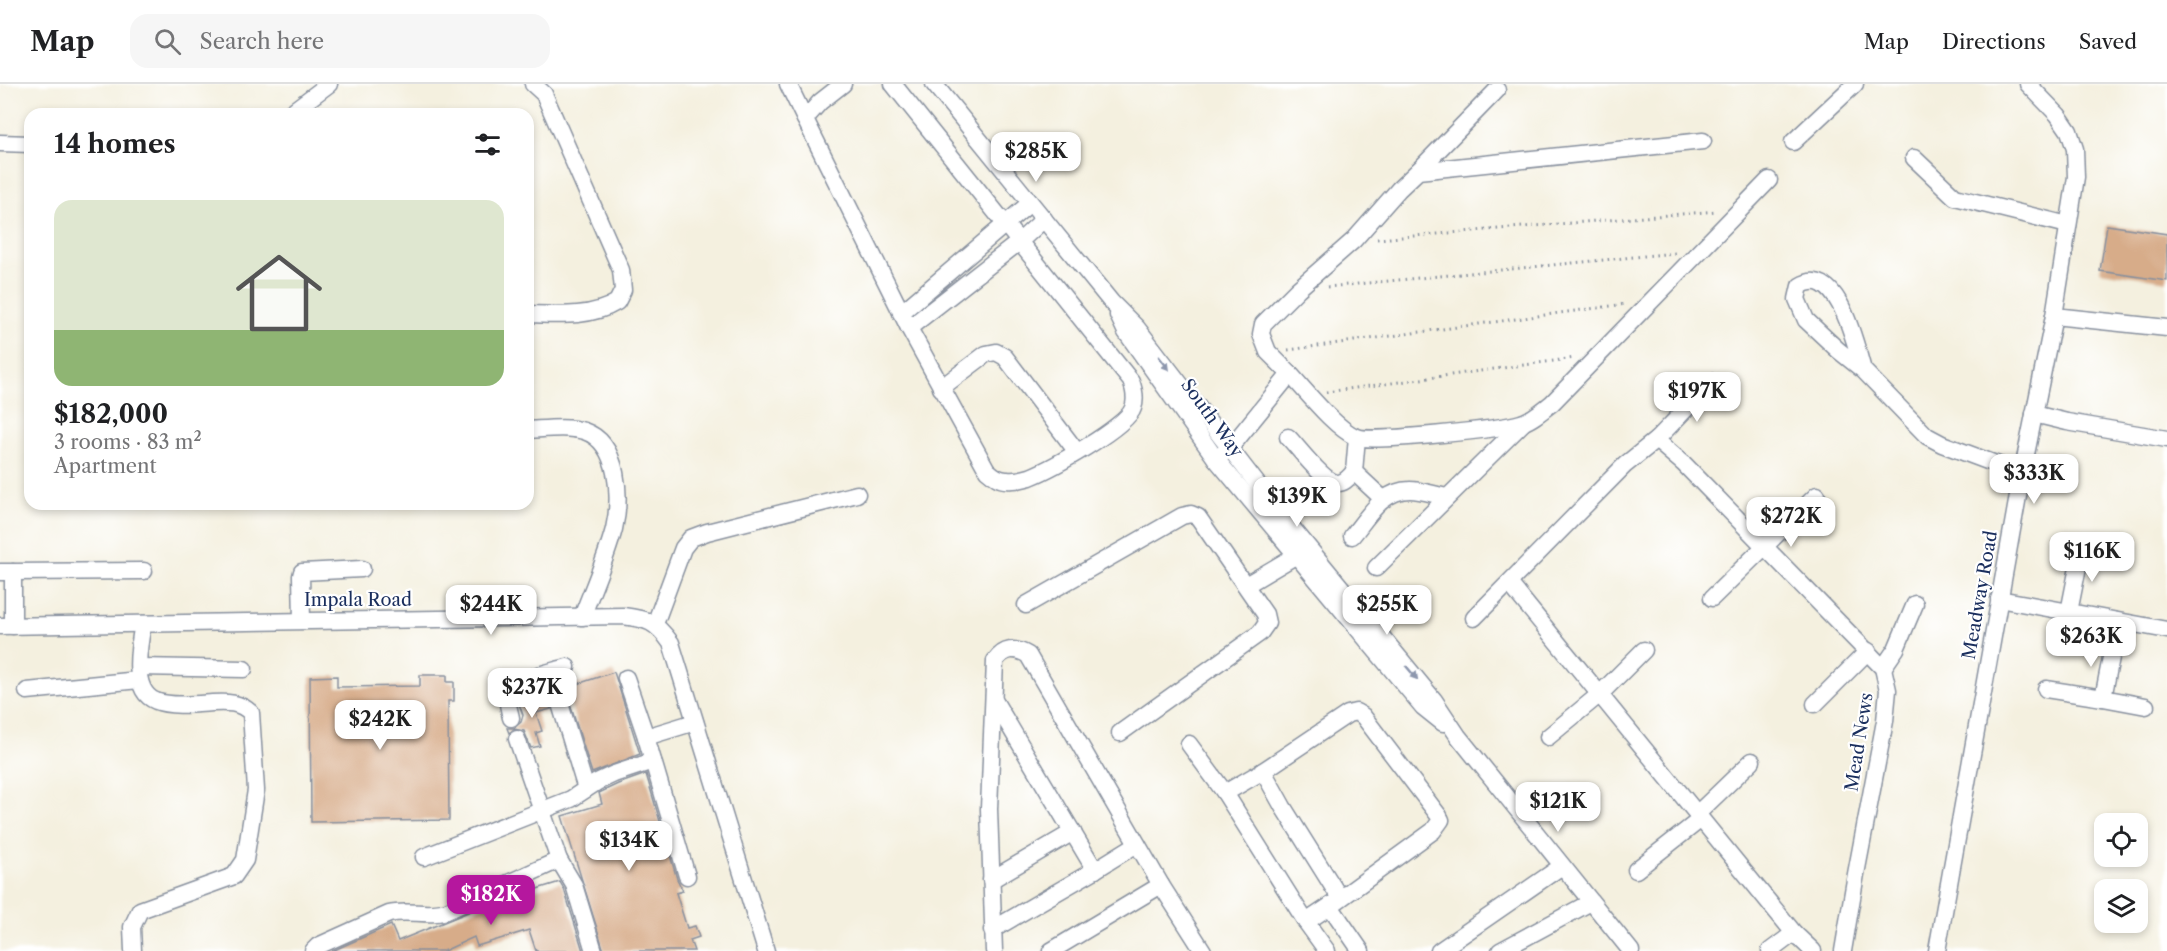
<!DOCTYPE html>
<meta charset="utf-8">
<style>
:root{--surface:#fff;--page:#f6f6f6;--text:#202124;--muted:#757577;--line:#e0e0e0;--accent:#b5179e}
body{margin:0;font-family:"Libre Caslon Text",serif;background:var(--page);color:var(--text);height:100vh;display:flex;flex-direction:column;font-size:22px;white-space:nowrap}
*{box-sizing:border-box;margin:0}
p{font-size:20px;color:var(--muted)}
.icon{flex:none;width:33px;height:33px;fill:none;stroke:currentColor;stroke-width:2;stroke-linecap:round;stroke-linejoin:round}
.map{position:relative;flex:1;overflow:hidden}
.sheet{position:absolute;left:24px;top:24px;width:510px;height:402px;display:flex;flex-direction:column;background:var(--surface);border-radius:18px;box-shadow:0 3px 9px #0003}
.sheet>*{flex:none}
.buttons{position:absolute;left:2094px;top:729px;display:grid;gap:12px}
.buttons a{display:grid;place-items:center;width:54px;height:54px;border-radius:12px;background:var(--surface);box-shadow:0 3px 9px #0003;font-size:30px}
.price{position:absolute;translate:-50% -51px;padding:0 14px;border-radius:12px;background:#fff;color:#222;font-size:20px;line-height:39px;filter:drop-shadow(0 2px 3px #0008)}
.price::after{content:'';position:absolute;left:50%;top:36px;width:18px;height:14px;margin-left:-9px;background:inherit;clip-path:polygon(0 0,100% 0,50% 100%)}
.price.on{background:var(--accent);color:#fff}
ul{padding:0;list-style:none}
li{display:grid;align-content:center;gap:12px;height:318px;padding:0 30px}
li span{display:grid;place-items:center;height:186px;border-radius:18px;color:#555}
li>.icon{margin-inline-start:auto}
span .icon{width:108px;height:108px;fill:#fffc;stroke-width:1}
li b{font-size:26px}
h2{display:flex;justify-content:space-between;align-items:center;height:72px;padding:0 30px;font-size:26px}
header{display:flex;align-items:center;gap:36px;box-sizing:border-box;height:84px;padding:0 30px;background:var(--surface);border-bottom:2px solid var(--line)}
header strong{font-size:28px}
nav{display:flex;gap:33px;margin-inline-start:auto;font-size:21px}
.search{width:420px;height:54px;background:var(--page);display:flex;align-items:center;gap:15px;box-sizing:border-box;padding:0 21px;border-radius:18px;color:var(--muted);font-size:22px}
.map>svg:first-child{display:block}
.building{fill:#d7ac89}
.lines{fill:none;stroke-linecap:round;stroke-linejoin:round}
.minor-casing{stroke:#88909e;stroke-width:19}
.path{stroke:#88909e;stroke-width:3;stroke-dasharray:1.5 4.5;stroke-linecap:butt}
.minor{stroke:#fff;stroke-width:16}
.oneway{fill:#8d97ae}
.labels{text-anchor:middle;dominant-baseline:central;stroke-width:4.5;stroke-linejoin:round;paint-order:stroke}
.street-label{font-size:18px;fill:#1b2f5e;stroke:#fff}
</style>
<header>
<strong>Map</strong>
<div class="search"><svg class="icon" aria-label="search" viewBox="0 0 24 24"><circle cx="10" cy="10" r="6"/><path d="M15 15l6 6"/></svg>Search here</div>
<nav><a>Map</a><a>Directions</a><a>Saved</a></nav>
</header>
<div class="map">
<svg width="2167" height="867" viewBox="0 0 2167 867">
<rect width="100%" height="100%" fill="#fff"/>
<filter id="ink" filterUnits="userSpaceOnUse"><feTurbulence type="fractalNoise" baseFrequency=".0167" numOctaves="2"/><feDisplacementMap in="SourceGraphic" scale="12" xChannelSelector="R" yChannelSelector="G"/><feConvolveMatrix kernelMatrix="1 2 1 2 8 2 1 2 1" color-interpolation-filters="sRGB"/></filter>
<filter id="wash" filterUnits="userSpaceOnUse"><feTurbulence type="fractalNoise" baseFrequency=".008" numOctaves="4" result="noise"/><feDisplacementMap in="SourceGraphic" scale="24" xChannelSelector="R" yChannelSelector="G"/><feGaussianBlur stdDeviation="1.35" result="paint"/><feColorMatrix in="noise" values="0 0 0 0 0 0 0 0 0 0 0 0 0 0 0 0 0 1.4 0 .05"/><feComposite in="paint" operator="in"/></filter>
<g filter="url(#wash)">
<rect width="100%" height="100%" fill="#f4f0df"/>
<g id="blocks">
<g class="building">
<path d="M2107,141L2167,150V197L2100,187Z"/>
<path d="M614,588L640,670L592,689L565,604Z"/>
<path d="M420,591H447V598H454V617H448L449,736L311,738L310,593L337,592V603L420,602Z"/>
<path d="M548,611L551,625L536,629L542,647L536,649L540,662L531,664L524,647L514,645L509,649L507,644H514L521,638L523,631L519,620Z"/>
<path d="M646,690L677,795L683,807L676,809L687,844L695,842L699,853L690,856L694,867H604L562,732L602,720L599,709L618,700Z"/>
<path d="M560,798L564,805L583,867H536L529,846L477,862L474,853L444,867H332L391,841L398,857L488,820Z"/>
</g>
</g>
</g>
<g filter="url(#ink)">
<use href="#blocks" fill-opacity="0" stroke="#88909e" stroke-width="1.5"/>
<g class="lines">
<defs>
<g id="minor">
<path d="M788,0L805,35"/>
<path d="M843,0L820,18L805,35L909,244L987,386C993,391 998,396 1007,396C1014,397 1023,395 1030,393C1050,385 1127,343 1133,324C1136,316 1134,305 1131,297L893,0"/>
<path d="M934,0L1112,219L1137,244L1275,423L1434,616L1458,652L1631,867"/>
<path d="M289,30L329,0"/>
<path d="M1793,58L1855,0"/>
<path d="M0,59L30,60"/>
<path d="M1914,74L1955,113L2068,141"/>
<path d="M1418,87L1497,6"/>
<path d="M901,229L1030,119"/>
<path d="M528,230C557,231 591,234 617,218L623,206L621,186L544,10L533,0"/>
<path d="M1118,231L1126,248L1216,375L1423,623L1443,639"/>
<path d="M2054,232L2167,244"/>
<path d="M909,244L1019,158L1044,135"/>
<path d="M1863,286C1856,263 1838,178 1800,202L1797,215L1806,236L1838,266L1863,286L1927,352L1942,360L2001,382L2021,395"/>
<path d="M1290,290C1306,307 1335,344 1356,353C1372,359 1502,345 1521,339C1532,336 1543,326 1552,319L1769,96"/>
<path d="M941,304L986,270L996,268L1005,273L1077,368"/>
<path d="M2034,330L2067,338L2167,355"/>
<path d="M528,346C546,345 567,342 584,347C620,359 621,415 614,445C606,475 593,504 582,533"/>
<path d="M1288,353C1298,363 1324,399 1338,399C1345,399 1349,393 1354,388"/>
<path d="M1357,353L1354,388L1383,415"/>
<path d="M1656,356L1712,298"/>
<path d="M1216,375L1230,364L1290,290L1268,268L1261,250L1263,240L1298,205L1354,156L1399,105L1418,87L1703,57"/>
<path d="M1352,452C1368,433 1382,406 1410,406C1422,406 1435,411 1447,413"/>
<path d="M1376,484L1523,339"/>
<path d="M0,488H13V542"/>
<path d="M13,488L144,487"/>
<path d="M1509,499L1794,849L1813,867"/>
<path d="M1246,501L1305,466"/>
<path d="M1712,514L1817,411"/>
<path d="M1999,515L2167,546"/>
<path d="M1026,521L1182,432L1191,430L1198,433L1265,530L1267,539L1260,549L1120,649"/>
<path d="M2069,528L2082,463"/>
<path d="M1474,534L1625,381L1656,356L1684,380L1883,584L1888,606L1885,637L1856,790L1843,867"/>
<path d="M302,536L301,492L302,488L362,485"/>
<path d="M655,540L683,464L691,454L707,448L857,410"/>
<path d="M0,542L623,532C648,535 656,538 671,559L766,867"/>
<path d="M139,583L244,585"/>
<path d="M1883,584L1896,565L1915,520"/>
<path d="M626,594L646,653"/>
<path d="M2046,605L2103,614L2118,538"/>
<path d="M27,607L139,596"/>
<path d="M558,613L586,705"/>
<path d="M2103,614L2146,622"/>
<path d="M994,616L1095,786L1137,760"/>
<path d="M1815,620L1868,567"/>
<path d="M511,634C510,628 507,621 508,615C513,593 549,589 567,583"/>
<path d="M1548,653L1600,610L1644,566"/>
<path d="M517,655L559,776"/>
<path d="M1189,660L1225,709L1306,838L1330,822"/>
<path d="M1225,709L1263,687"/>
<path d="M1697,730L1752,677"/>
<path d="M424,773L571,715L597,698L614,690L653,677"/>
<path d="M1636,786L1701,735"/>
<path d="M687,792L646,653L695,638"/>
<path d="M991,796L1073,748"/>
<path d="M1340,814L1283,723L1263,687L1348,630L1356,628L1363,632L1439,732L1441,736L1433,747L1330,822L1361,867"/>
<path d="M1306,838L1327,867"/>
<path d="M992,846L1095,786"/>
<path d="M133,867L132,843L140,826L234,792L245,776L256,706L251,629C240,618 227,618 212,619C197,620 170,623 156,617C130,607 139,561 143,540"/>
<path d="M313,867L318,862L389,830C408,825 428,833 447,827L559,776L574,801L594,867"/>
<path d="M994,867L989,725L995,577C1004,564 1015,563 1028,571L1161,801L1203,867"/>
<path d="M1051,867L1161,801"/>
<path d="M1439,867L1562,782"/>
<path d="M1500,867L1591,818"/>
<path d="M1770,867L1794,849"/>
<path d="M1937,867L2021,395L2054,232L2076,93L2075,65L2069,47L2058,31L2028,0"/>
</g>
</defs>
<use href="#minor" class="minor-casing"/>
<g class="path">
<path d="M1377,155L1717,127"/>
<path d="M1327,203L1675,169"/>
<path d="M1288,266L1626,220"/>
<path d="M1326,308L1575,274"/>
</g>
<use href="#minor" class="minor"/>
</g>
<defs><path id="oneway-solid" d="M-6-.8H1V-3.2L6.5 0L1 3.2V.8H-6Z" transform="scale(1.5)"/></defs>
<g class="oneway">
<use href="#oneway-solid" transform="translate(1164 279) rotate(52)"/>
<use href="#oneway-solid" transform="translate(1412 589) rotate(50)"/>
</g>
</g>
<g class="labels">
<g class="street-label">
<text transform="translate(1212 334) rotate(54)">South Way</text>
<text transform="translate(1980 511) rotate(-80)">Meadway Road</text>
<text x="358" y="516">Impala Road</text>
<text transform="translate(1859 658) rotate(-81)">Mead News</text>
</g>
</g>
</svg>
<div class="buttons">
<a><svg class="icon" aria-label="locate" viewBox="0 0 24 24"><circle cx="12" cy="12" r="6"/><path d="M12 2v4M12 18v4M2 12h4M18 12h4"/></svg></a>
<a><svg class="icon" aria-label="layers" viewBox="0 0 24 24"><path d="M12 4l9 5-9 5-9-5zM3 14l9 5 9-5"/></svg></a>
</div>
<b class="price" style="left:1036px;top:99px">$285K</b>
<b class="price" style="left:1697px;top:339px">$197K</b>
<b class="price" style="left:2034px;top:421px">$333K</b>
<b class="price" style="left:1297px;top:444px">$139K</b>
<b class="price" style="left:1791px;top:464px">$272K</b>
<b class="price" style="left:2092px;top:499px">$116K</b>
<b class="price" style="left:491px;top:552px">$244K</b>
<b class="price" style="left:1387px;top:552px">$255K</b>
<b class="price" style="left:2091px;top:584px">$263K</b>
<b class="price" style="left:532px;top:635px">$237K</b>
<b class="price" style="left:380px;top:667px">$242K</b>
<b class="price" style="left:1558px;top:749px">$121K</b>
<b class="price" style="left:629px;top:788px">$134K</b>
<b class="price on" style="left:491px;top:842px">$182K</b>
<section class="sheet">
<h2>14 homes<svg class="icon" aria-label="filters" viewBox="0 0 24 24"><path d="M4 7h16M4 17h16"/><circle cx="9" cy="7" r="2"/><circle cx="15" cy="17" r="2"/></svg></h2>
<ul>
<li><span style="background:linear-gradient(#dfe7d0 70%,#8fb573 0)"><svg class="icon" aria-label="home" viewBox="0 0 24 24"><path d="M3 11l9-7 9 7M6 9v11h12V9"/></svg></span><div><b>$182,000</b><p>3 rooms · 83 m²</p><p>Apartment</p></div></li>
</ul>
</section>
</div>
